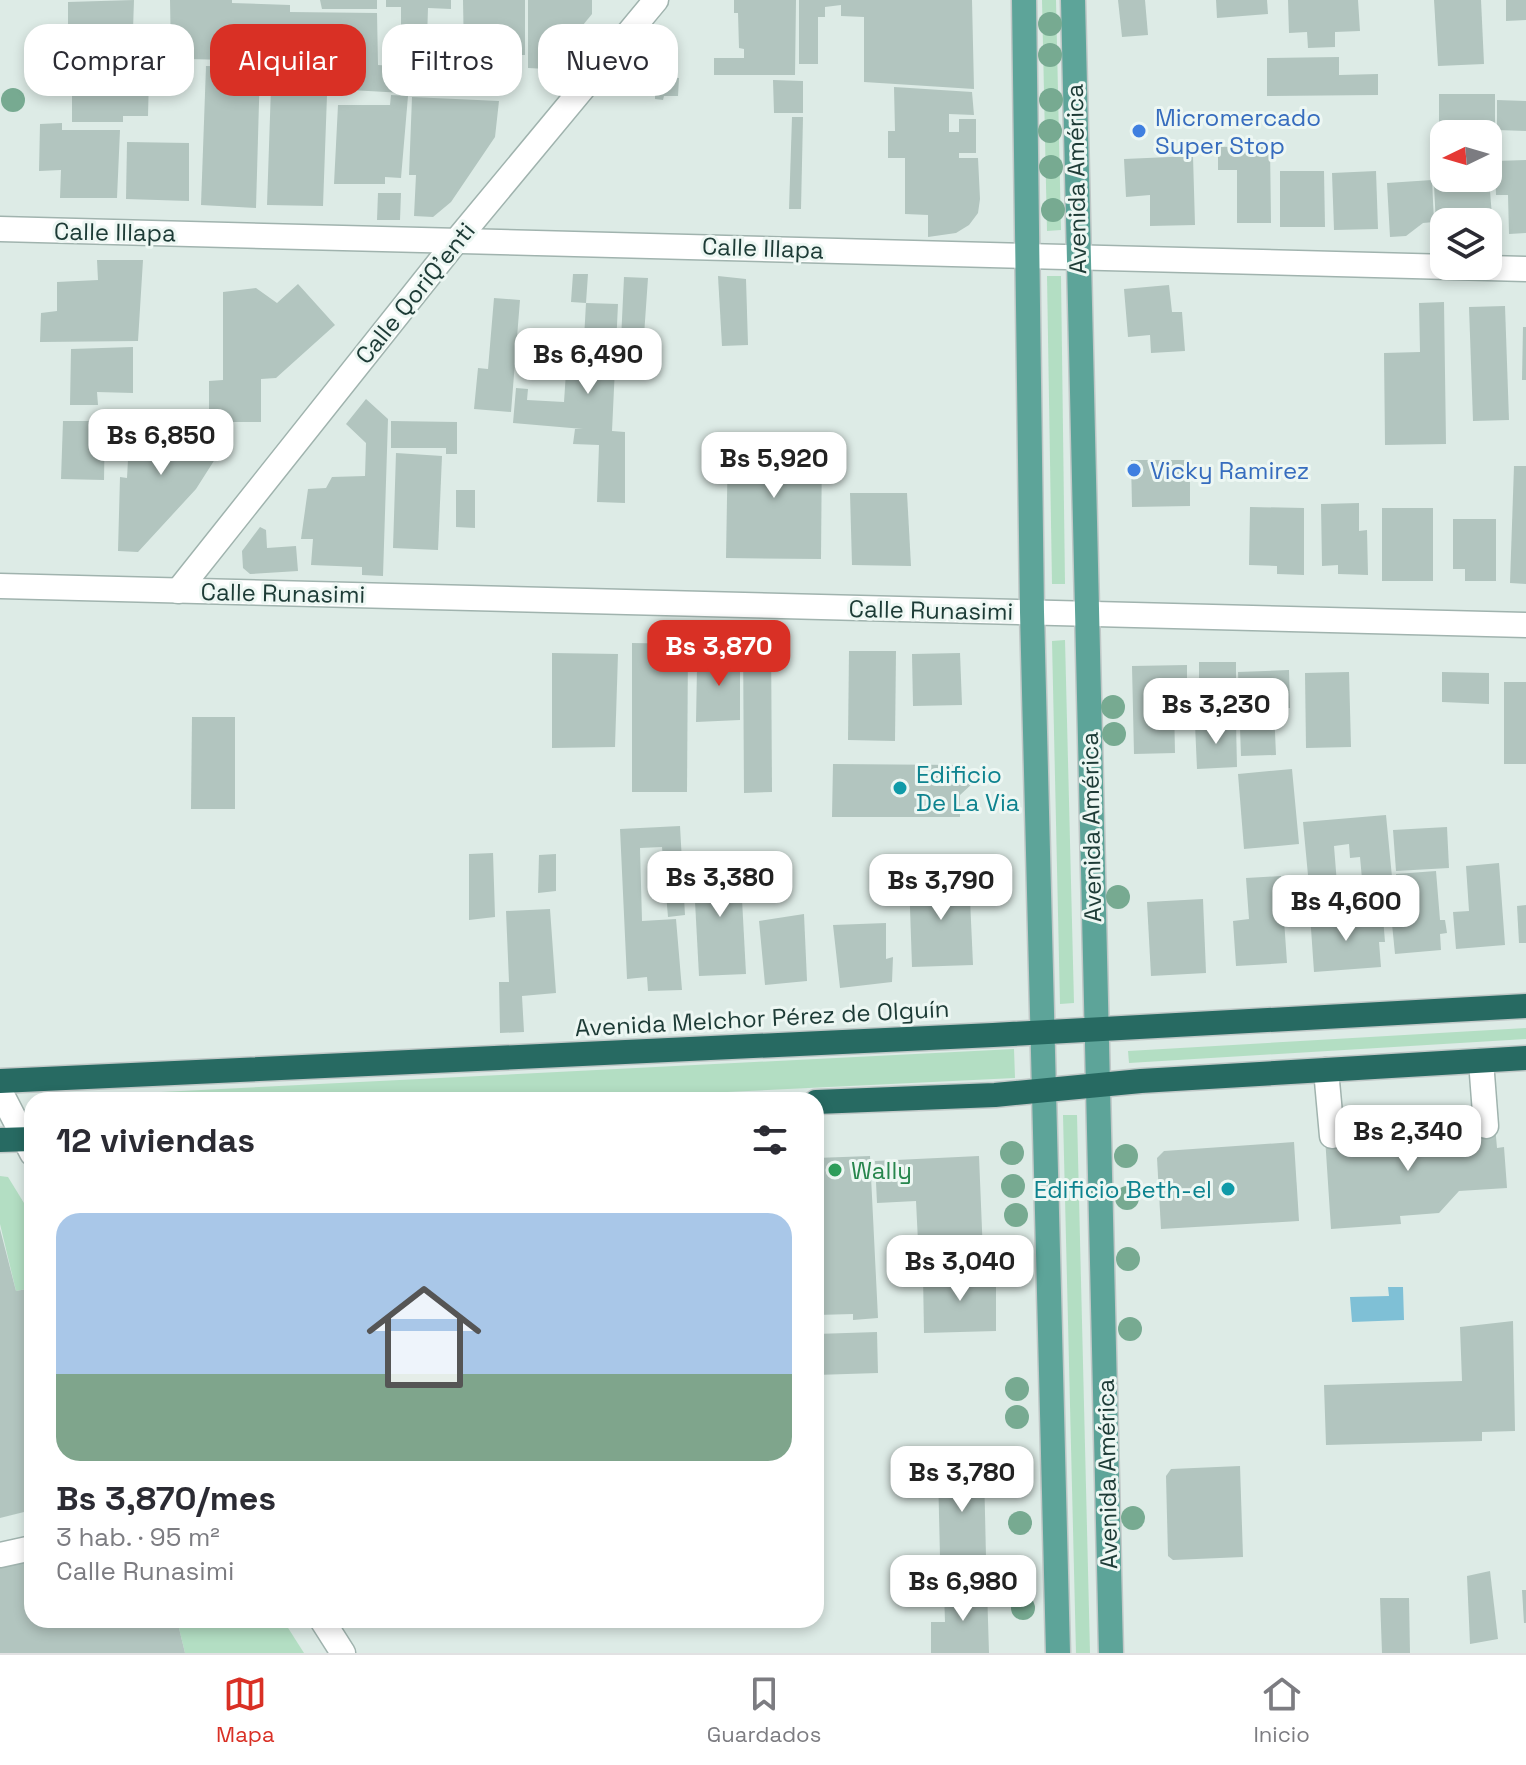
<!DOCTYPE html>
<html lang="es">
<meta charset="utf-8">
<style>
:root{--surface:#fff;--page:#f7f7f7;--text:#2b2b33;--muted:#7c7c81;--line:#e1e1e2;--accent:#d93025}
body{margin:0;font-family:"Space Grotesk",sans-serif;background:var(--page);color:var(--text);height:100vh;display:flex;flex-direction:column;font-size:30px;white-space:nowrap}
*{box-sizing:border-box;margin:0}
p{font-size:26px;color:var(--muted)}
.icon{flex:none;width:44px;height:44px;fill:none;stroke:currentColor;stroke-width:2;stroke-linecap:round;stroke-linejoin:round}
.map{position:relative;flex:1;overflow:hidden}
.sheet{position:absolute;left:24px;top:1092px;width:800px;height:536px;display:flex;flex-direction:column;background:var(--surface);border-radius:24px;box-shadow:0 4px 12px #0003}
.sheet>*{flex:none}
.banner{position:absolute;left:24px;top:24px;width:800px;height:72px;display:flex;gap:16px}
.needle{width:52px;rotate:265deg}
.buttons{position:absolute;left:1430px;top:120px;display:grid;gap:16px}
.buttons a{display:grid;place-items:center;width:72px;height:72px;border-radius:16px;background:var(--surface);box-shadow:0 4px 12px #0003;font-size:40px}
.price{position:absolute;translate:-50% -68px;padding:0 18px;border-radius:16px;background:#fff;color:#222;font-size:26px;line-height:52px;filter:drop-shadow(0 2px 4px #0008)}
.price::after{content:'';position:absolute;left:50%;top:48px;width:24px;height:18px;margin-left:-12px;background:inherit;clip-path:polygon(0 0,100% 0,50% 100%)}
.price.active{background:var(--accent);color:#fff}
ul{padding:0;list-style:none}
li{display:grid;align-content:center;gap:16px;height:424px;padding:0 32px}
li span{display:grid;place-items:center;height:248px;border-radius:24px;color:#555}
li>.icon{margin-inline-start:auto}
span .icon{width:144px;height:144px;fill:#fffc;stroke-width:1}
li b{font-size:34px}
h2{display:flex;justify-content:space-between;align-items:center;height:96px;padding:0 32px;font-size:34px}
.pill{padding:0 28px;border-radius:24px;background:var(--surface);box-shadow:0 4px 12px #0003;font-size:28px;line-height:72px}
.pill.active{background:var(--accent);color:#fff}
.tabs{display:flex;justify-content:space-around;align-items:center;height:112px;border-top:2px solid var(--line);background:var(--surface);font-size:22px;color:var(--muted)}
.tabs a{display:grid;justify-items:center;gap:4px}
.tabs .active{color:var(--accent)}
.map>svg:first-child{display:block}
.green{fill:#b3dec3}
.water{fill:#7fc0d6}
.building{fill:#b2c5bf}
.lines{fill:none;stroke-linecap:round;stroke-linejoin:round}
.minor-casing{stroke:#a0b3ae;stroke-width:27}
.major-casing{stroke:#c0c8c7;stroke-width:27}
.highway-casing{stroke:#c0c8c7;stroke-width:27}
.minor{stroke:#fff;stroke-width:24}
.major{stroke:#5da499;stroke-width:24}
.highway{stroke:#276a62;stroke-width:24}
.tree{fill:#77aa91}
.shop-dot{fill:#3f7fe0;stroke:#edf7f3;stroke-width:3}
.culture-dot{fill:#0f9aa8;stroke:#edf7f3;stroke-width:3}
.leisure-dot{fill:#2e9e5b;stroke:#edf7f3;stroke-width:3}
.labels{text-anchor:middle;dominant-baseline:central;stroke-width:6;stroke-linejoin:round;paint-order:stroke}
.shop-label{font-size:24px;fill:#366cbe;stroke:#edf7f3;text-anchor:start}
.street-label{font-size:24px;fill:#1d3b36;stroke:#edf7f3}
.culture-label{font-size:24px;fill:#0d838f;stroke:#edf7f3;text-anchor:start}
.leisure-label{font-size:24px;fill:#27864d;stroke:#edf7f3;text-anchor:start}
</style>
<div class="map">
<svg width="1526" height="1653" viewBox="0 0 1526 1653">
<rect width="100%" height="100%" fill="#ddebe6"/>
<g class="green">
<path d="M1042,0H1056L1061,230L1047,231Z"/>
<path d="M1047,276H1061L1065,584H1052Z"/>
<path d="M1065,640L1074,1003L1060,1004L1052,641Z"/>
<path d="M1526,1028V1039L1129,1063L1128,1051Z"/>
<path d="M1014,1049L1015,1078L994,1079L560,1100H56L61,1097Z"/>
<path d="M1063,1115H1077L1090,1653H1076Z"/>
<path d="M0,1176L8,1177L32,1216V1288L16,1291L0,1224Z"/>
<path d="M177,1620H283L304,1653H185Z"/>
</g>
<path class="water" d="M1388,1287H1403L1404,1320L1352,1322L1350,1297L1389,1296Z"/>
<g class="building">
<path d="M134,0L132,59L68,60V2Z"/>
<path d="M170,0H232V3L290,5V12L377,13L378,65L406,67L404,93L332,89L334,63L189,59V55H171Z"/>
<path d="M320,0H377V9H322Z"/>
<path d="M386,0H451V9L428,8L427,39L401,38V7H386Z"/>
<path d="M463,0H525V55H464Z"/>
<path d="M528,0H592V14L547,69L528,68Z"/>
<path d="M734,0H796L795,75H714V58H744V49L739,48L738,13H734Z"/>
<path d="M799,0H972L974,89L864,82V17L841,16V5L825,7V17H818V64H799Z"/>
<path d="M1118,0H1145L1148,35L1122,37Z"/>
<path d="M1216,0H1267L1268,14L1217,18Z"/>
<path d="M1288,0H1358L1360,31L1335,32V47L1308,48L1307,32L1289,33Z"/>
<path d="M1434,0H1481L1484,64L1438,66Z"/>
<path d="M1506,0H1526V20L1506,21Z"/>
<path d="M1339,57V75L1378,74V95L1267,96V58Z"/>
<path d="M206,66L260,67L256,208L201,205Z"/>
<path d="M127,71L128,75L149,76L148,116H123V122H72V72Z"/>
<path d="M655,77L679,78L678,96H664L663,100L655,99Z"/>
<path d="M773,80L803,81V113H774Z"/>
<path d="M300,86V95H327L323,206L267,205L271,87Z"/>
<path d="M894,87L972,92L974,115L949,114V132H959V119H976V153H959V158H978L980,199L978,213L969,225L956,233L928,237V215L905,214V158H888V131H895Z"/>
<path d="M1439,94H1495V153H1488V134H1444V144H1439Z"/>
<path d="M391,95L408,96L401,178L385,177V184H334L338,105H390Z"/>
<path d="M412,97L499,101L495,137L451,202L433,217L414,216L416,175H409Z"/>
<path d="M1497,100L1526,101V131L1497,130Z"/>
<path d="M792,117H803L801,209H789Z"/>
<path d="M62,123V130H120L117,198H60L61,170L39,171L40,124Z"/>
<path d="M127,142L189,143V201L126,199Z"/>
<path d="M1270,146L1271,223H1237V170H1218V147Z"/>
<path d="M1193,156L1195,225L1150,226V195L1126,197L1124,159Z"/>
<path d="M1526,160V233L1509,234L1508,195H1496L1495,161Z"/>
<path d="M1280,171H1324L1325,227H1280Z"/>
<path d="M1376,171L1378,229L1334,230L1332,173Z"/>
<path d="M1442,178H1489L1493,229L1488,230V222H1444V224L1436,225L1434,185H1443Z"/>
<path d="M1432,180L1434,222L1423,223L1406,236L1390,237L1387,183Z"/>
<path d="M378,193H401L400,220H377Z"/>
<path d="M97,260H143L138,341L40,342L41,313L57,311V282L98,280Z"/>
<path d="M573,274H588L586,303L618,304L612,431L625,432V503L597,502L599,445L573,444L575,429H583L513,423L516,388L528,389L527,400L564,402L567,357H583L586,303L571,302Z"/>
<path d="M718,276L746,279L748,345L722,346Z"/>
<path d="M624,277L648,278L643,350H633L632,361H620Z"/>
<path d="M298,284L335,325L276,378L261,379V422H209V381L223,380V292L256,288L277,303Z"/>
<path d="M1169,285L1172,312H1182L1185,351L1151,353L1150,335L1128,337L1124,289Z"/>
<path d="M494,298L520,300L511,412L474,409L478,368L488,369Z"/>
<path d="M1444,302L1446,444L1385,445L1384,353L1420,352L1419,303Z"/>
<path d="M1505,306L1509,420L1473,421L1469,307Z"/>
<path d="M1523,327H1526V380H1522Z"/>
<path d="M133,347V393L97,392L98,405H70L71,349Z"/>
<path d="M366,399L388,419L383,576L362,575V567L311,565L313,539H301L308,489L326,488L332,477L365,476L366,443L346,424Z"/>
<path d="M63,421H105L104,480L61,479Z"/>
<path d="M391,421L457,422V454H446V448H391Z"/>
<path d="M187,422L199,431L220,430L217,456L196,489L138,552L118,551L120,477L127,478L130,424Z"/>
<path d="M728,441L822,442L821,559L726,558Z"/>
<path d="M396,453L442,456L438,550L393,548Z"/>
<path d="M1131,460H1190V506L1132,507Z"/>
<path d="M1514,466H1526V584L1510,583Z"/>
<path d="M456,490H475V528L456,527Z"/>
<path d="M850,493H907L911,566L852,565Z"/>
<path d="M1359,503V531L1367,530L1368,575L1338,574V565L1322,566L1321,504Z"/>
<path d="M1250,507L1304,508V575L1277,574V566L1249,565Z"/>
<rect x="1382" y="508" width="51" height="73"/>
<path d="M1453,519H1496V581H1465V569H1453Z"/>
<path d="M260,527L266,530L267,548L296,546L298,571L250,574L243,568L242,551Z"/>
<path d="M771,634L772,792L744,793L743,635Z"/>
<path d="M632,643L688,644L687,792H632Z"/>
<path d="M849,651H896L895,741L848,740Z"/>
<path d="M740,652V720L696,722L697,667L708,666V653Z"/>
<path d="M552,653L618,654L615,747L552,748Z"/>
<path d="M960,653L962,705L913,706L912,654Z"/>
<rect x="1199" y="662" width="37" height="57"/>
<path d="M1187,665V704H1174L1175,753L1134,754L1132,666Z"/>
<path d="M1289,670L1290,708L1274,709L1276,755L1241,756L1238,672Z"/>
<path d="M1349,672L1351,747L1306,748L1305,673Z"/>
<path d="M1442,672L1489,673V704L1442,702Z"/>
<rect x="1504" y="682" width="22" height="82"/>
<path d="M192,717H235V809H191Z"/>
<path d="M1236,723L1237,767L1197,769L1195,724Z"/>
<path d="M833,764L958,765L974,782L960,795V817H832Z"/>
<path d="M1292,769L1299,844L1244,849L1238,774Z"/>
<path d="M1386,815L1392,877L1362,879L1360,857L1350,858L1349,844L1334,846L1337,884L1309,886L1303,822Z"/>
<path d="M680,826L685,915L668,917L662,847L640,848L642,921L676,919L682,990L648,991L647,977L627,979L620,829Z"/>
<path d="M1447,827L1449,868L1396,871L1393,830Z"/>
<path d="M493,853L495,917L469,920V854Z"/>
<path d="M556,854V891L538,893L539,855Z"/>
<path d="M740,862L746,974L699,976L693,864Z"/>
<path d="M1499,863L1505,945L1456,949L1453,912L1469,911L1466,866Z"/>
<path d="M1436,871L1440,920H1445L1447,933L1440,934L1441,950L1395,954L1391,914L1399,913L1396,874Z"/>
<path d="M1281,876L1287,963L1236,966L1233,921L1249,919L1246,878Z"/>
<path d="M969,877L973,965L912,967L909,878Z"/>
<path d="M1203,899L1206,973L1151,976L1147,902Z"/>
<path d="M1526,905V943H1519L1517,906Z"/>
<path d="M550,909L556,993L522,996L524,1032L500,1033L499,982H509L506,911Z"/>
<path d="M1337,913L1338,921L1383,917L1385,942H1379L1381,967L1314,972L1310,914Z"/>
<path d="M804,914L807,981L765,985L759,921Z"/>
<path d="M886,923V959L893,957L892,982L840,988L833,925Z"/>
<path d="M1495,1125L1497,1148L1504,1147L1507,1188L1459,1191L1439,1213L1400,1216L1401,1224L1331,1229L1325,1137Z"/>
<path d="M1294,1142L1299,1221L1161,1229L1157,1158L1164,1151Z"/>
<path d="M870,1156L878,1318L853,1320V1314L817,1315L816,1158Z"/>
<path d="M979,1156L983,1254L954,1255V1261L919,1262L916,1201L877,1203L875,1161Z"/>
<path d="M0,1229L16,1291L32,1288V1510L0,1518Z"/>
<path d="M996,1273V1331L924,1333L923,1275Z"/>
<path d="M1513,1321L1515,1431L1482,1432V1441L1326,1445L1324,1385L1462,1381L1460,1327Z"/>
<path d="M877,1332L878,1373L816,1375V1334Z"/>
<path d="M1240,1466L1243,1557L1173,1560L1168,1556L1166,1476L1171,1469Z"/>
<path d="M984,1470L986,1557H940L938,1471Z"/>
<path d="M32,1557V1620H177L185,1653H0V1563Z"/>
<path d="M1490,1571L1498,1639L1470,1644L1467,1576Z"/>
<path d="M987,1588L989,1653H931V1622H945L944,1590Z"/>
<path d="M1522,1590H1526V1623H1524Z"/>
<path d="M1380,1598H1409L1410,1653H1382Z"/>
</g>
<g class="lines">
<defs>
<g id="minor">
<path d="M0,229L1526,269"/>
<path d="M0,586L1526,625"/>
<path d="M178,591L457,240L656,0"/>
<path d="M1481,1061L1486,1126"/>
<path d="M1326,1070L1332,1136"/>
<path d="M0,1091L32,1153"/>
<path d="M0,1555L32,1548"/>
<path d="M322,1620L343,1653"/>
</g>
<g id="major">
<path d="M1024,0L1032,612L1058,1653"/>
<path d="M1073,0L1111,1653"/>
</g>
<g id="highway">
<path d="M0,1081L993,1035L1526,1006"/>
<path d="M816,1102L995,1095L1141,1081L1526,1058"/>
<path d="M0,1140L32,1139"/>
</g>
</defs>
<use href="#minor" class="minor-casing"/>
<use href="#major" class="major-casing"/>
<use href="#highway" class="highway-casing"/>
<use href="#minor" class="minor"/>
<use href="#major" class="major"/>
<use href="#highway" class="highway"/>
</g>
<g class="tree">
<circle cx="1050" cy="24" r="12"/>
<circle cx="1050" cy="55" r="12"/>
<circle cx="13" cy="100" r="12"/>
<circle cx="1051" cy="100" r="12"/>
<circle cx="1050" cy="131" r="12"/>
<circle cx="1051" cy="167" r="12"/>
<circle cx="1053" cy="210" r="12"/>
<circle cx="1113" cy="707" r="12"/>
<circle cx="1114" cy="734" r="12"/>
<circle cx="1118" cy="897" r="12"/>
<circle cx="1012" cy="1153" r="12"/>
<circle cx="1126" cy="1156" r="12"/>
<circle cx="1013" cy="1186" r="12"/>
<circle cx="1127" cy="1198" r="12"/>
<circle cx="1016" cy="1215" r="12"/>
<circle cx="1015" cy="1251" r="12"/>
<circle cx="1128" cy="1259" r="12"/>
<circle cx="1130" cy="1329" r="12"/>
<circle cx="1017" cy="1389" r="12"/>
<circle cx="1017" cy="1417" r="12"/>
<circle cx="1018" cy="1459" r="12"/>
<circle cx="1133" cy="1518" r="12"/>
<circle cx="1020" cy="1523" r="12"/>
<circle cx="1023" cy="1608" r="12"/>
</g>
<g class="shop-dot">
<circle cx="1139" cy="131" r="8"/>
<circle cx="1134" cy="470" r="8"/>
</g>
<g class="culture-dot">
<circle cx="900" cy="788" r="8"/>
<circle cx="1228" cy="1189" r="8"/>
</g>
<circle class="leisure-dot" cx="835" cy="1170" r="8"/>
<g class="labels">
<g class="shop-label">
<text x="1155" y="117">Micromercado<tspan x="1155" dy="28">Super Stop</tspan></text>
<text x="1150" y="470">Vicky Ramirez</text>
</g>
<g class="street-label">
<text transform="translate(1076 179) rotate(-91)">Avenida América</text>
<text transform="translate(115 232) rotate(1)">Calle Illapa</text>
<text transform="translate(763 248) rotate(2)">Calle Illapa</text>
<text transform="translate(415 293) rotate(-51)">Calle QoriQ'enti</text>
<text transform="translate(283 593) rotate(1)">Calle Runasimi</text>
<text transform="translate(931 610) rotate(1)">Calle Runasimi</text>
<text transform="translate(1091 827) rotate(-91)">Avenida América</text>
<text transform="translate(762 1018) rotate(-3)">Avenida Melchor Pérez de Olguín</text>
<text transform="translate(1107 1474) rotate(-91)">Avenida América</text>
</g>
<g class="culture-label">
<text x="916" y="774">Edificio<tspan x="916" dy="28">De La Via</tspan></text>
<text x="1212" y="1189" text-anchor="end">Edificio Beth-el</text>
</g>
<g class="leisure-label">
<text x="851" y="1170">Wally</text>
</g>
</g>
</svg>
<div class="buttons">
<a><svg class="needle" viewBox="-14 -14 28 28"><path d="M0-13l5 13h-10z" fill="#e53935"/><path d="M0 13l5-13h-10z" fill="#7c7c81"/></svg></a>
<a><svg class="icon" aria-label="layers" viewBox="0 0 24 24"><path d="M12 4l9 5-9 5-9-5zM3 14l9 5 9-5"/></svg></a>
</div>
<b class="price" style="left:588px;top:396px">Bs 6,490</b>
<b class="price" style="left:161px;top:477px">Bs 6,850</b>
<b class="price" style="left:774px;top:500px">Bs 5,920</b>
<b class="price active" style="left:719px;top:688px">Bs 3,870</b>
<b class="price" style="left:1216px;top:746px">Bs 3,230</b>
<b class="price" style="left:720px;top:919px">Bs 3,380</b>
<b class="price" style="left:941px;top:922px">Bs 3,790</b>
<b class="price" style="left:1346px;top:943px">Bs 4,600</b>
<b class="price" style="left:1408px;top:1173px">Bs 2,340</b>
<b class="price" style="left:960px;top:1303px">Bs 3,040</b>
<b class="price" style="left:962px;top:1514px">Bs 3,780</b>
<b class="price" style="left:963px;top:1623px">Bs 6,980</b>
<div class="banner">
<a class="pill">Comprar</a>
<a class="pill active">Alquilar</a>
<a class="pill">Filtros</a>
<a class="pill">Nuevo</a>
</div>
<section class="sheet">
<h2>12 viviendas<svg class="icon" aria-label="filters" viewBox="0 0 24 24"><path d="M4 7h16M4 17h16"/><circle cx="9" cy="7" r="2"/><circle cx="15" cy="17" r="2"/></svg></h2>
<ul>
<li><span style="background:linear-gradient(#a9c7e8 65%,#7fa58c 0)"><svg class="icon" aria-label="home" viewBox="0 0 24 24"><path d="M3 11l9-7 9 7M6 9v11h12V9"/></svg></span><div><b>Bs 3,870/mes</b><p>3 hab. · 95 m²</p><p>Calle Runasimi</p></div></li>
</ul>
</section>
</div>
<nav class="tabs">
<a class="active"><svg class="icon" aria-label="map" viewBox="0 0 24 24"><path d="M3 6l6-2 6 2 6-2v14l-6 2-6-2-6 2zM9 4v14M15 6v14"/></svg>Mapa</a>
<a><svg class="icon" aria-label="saved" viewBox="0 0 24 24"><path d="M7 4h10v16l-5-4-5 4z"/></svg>Guardados</a>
<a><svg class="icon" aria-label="home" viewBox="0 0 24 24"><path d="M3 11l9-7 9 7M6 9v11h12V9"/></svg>Inicio</a>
</nav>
